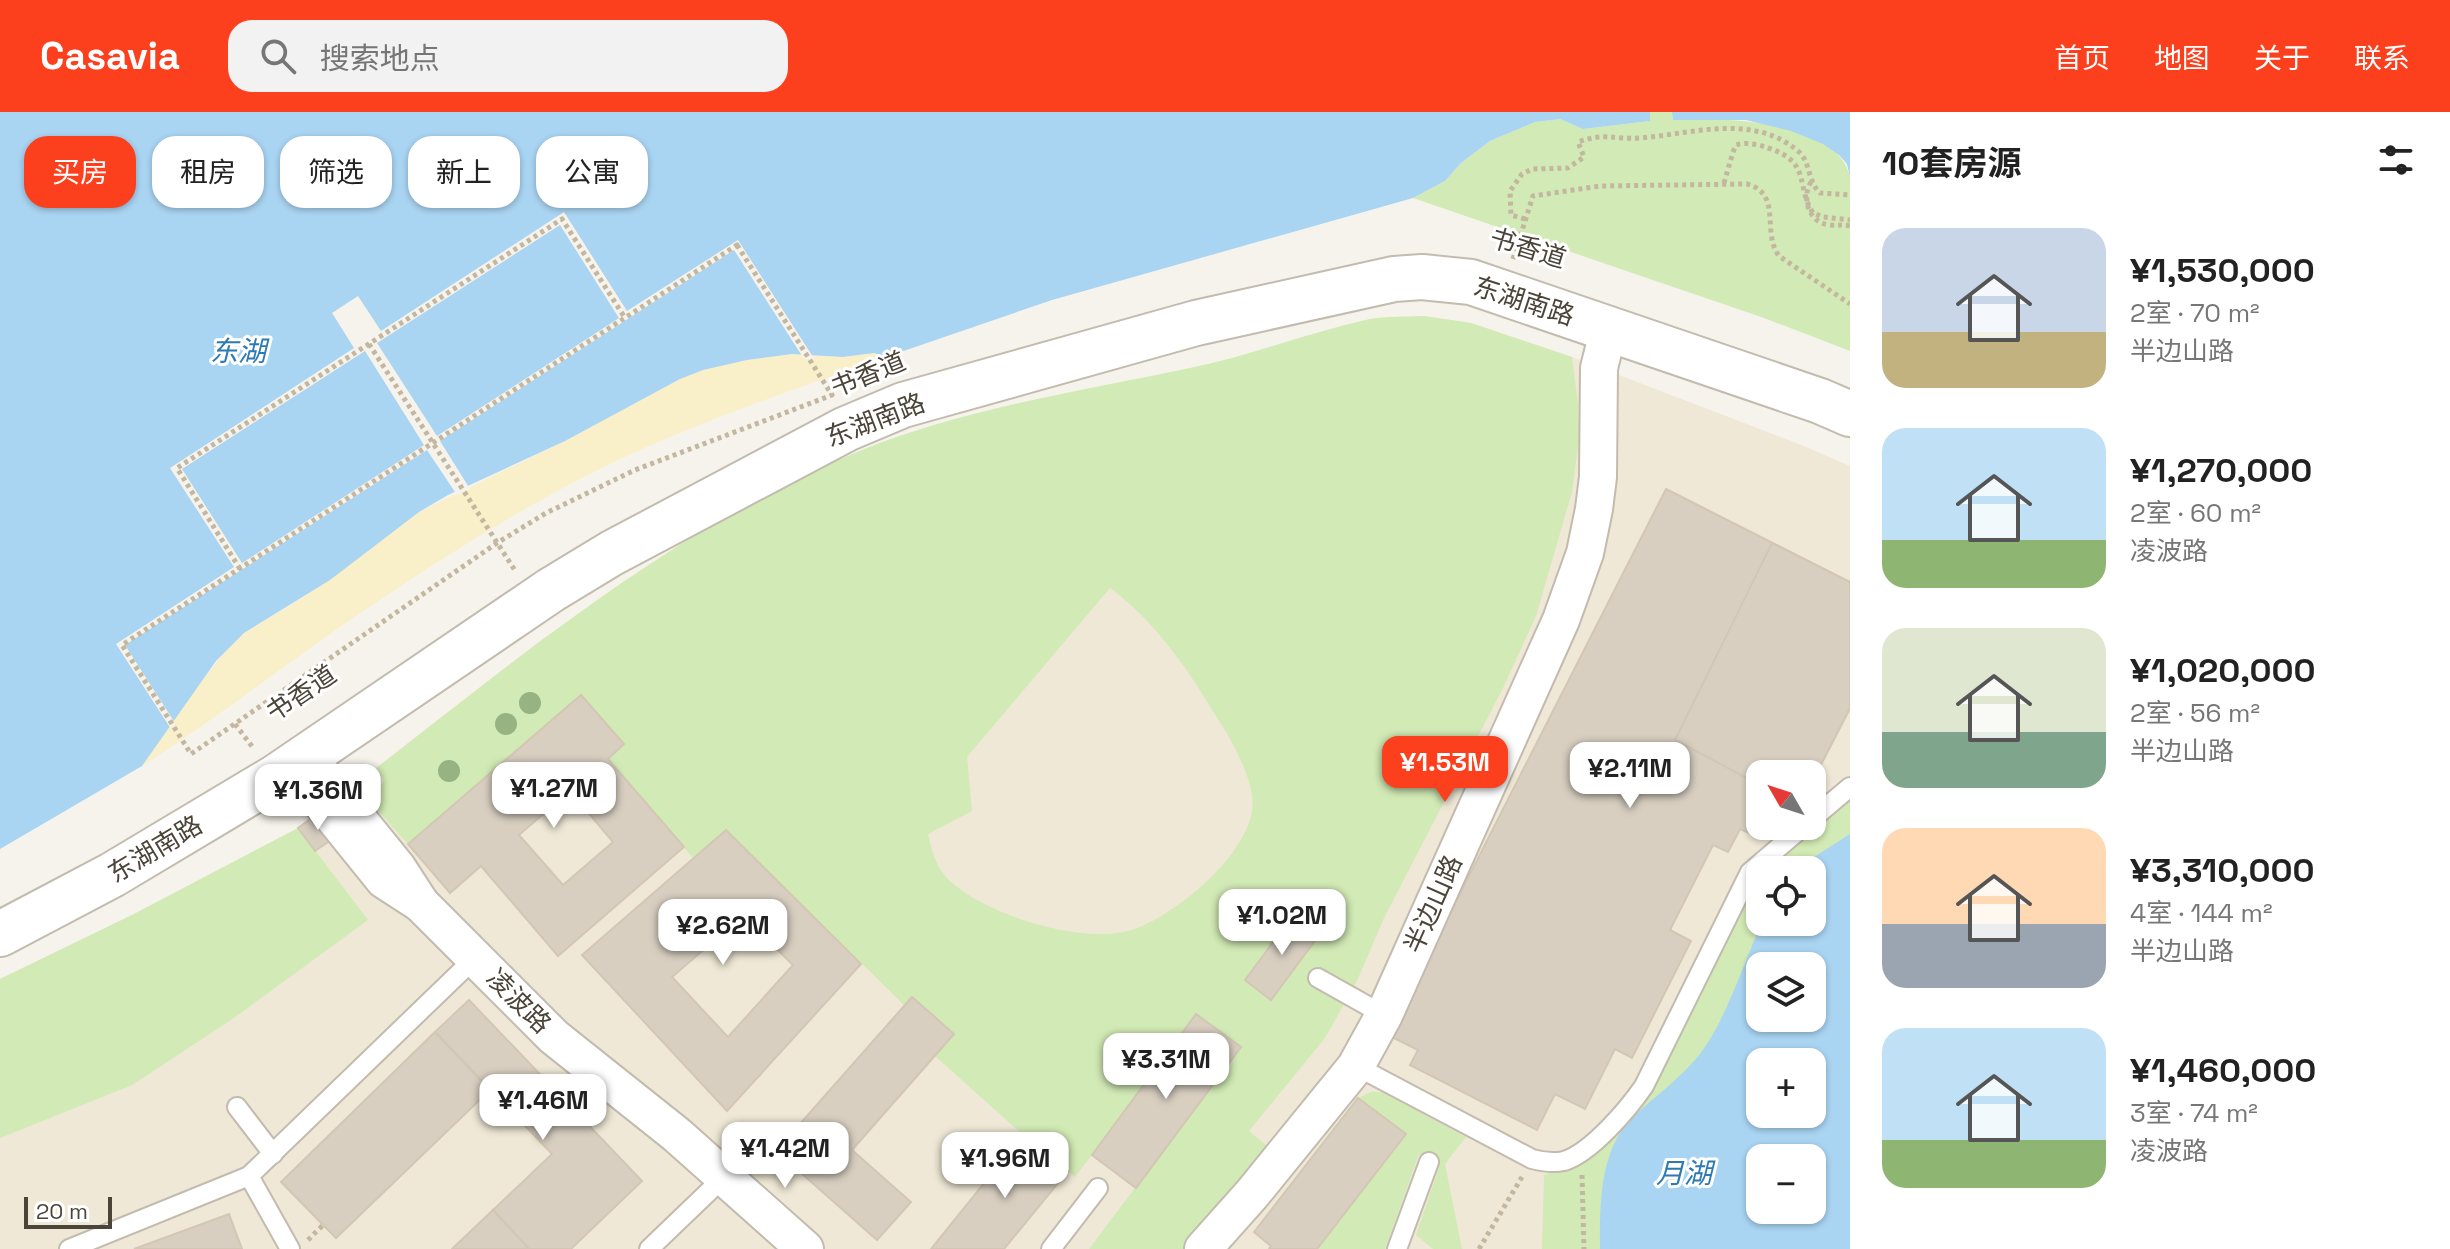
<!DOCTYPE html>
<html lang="zh">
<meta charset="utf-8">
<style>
:root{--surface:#fff;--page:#f2f2f2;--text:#222;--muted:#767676;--accent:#fc3f1d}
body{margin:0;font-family:"Space Grotesk","Noto Sans SC",sans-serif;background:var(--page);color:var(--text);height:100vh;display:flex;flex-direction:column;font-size:30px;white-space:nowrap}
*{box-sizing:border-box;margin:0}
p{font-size:26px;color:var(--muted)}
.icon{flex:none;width:44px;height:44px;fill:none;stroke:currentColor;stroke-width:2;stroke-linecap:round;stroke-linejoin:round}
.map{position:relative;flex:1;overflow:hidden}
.sheet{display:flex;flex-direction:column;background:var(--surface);width:600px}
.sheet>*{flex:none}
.banner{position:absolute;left:24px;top:24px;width:760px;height:72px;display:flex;gap:16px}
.needle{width:52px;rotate:309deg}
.buttons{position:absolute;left:1746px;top:648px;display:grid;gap:16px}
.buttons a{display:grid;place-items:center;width:80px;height:80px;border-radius:16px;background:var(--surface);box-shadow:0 2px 6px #0004;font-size:40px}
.scale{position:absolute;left:24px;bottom:20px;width:88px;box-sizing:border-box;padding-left:8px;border:4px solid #4b4439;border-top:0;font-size:22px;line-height:28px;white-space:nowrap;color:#4b4439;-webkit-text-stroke:6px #fff;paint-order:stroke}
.price{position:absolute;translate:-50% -68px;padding:0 18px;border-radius:16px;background:#fff;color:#222;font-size:26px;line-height:52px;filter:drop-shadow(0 2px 4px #0008)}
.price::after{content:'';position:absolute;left:50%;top:48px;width:24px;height:18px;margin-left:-12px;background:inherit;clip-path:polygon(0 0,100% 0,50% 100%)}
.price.active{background:var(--accent);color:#fff}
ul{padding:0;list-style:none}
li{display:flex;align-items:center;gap:24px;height:200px;padding:0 32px}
li span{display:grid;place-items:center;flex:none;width:224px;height:160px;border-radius:24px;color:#555}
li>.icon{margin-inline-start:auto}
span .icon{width:96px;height:96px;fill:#fffc;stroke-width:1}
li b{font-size:34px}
h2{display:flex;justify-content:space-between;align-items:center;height:96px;padding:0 32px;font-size:34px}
.chip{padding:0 28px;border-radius:24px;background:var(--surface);box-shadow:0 2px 6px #0004;font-size:28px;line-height:72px}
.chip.active{background:var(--accent);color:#fff}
header{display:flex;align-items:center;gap:48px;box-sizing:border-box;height:112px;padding:0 40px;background:var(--accent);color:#fff}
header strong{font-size:38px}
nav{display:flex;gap:44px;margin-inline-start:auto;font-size:28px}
.search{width:560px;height:72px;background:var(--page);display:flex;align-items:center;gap:20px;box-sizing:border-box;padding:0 28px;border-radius:24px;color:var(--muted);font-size:30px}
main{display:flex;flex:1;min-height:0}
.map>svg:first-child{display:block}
.education{fill:#efe8d6;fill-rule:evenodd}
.green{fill:#d2eab5;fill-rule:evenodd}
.sand{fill:#f9efc9}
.water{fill:#a9d4f2;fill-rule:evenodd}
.pier{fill:#f6f3ec;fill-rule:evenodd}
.building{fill:#d8cfc1;stroke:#d3c7b4;stroke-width:2;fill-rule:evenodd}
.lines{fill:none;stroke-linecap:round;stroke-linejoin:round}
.service-casing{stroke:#c2bbae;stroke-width:22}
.minor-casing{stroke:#c2bbae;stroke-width:40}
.tertiary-casing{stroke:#c2bbae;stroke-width:48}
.path{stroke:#c4b79f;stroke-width:5;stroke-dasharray:4 4;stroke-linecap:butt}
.service{stroke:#fff;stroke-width:18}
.minor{stroke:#fff;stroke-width:36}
.tertiary{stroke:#fff;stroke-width:44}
.path-bridge{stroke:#c4b79f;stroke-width:5;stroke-dasharray:4 4;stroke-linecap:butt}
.tree{fill:#97b381}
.labels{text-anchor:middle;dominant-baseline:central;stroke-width:6;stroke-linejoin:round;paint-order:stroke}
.street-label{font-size:26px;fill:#4b4439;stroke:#fff}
.water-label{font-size:28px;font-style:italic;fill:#2e7ab2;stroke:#fff}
</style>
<header>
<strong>Casavia</strong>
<div class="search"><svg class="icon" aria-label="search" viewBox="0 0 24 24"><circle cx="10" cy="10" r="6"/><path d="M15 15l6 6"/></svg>搜索地点</div>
<nav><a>首页</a><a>地图</a><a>关于</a><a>联系</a></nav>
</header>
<main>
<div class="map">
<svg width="1850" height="1137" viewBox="0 0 1850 1137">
<rect width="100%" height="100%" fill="#f6f3ec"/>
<path class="education" d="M1424,204L1471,211L1572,245L1809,336L1850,354V1137H0V867L132,803L298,716L537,531L637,461L864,337L973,303L1218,250L1372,207ZM1760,662H1812V714H1760ZM1760,758H1812V810H1760ZM1760,854H1812V906H1760ZM1760,950H1812V1002H1760ZM1760,1046H1812V1098H1760Z"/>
<g class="green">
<path d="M1650,0H1672L1673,7C1719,6 1838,7 1850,65V239L1764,206L1413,86L1445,69L1461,51L1490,29L1535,10L1560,7L1583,17L1650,9Z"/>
<path d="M1424,204L1471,211L1572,245L1578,292L1579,327L1572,380L1536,504L1504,574L1384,806L1357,869L1325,926L1249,1019L1267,1034L1185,1137H1089L1241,935L1197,902L1075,1065L1023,1023L935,944L954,922L912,885L904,893L727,719L693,746L608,647L624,632L581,583L408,732L372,692L384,668L374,658C527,539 681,411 862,338C964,296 1087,278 1195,255C1254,242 1311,220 1370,207C1387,204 1406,205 1424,204ZM1110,476C1152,507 1184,551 1211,596C1227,621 1247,653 1252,683C1261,735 1173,807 1128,819C1080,832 982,802 947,766C935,753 932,739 928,722L972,699L967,645Z"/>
<path d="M1850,683V1137H1542L1544,1063L1569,1055L1604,1031L1760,759V810H1812V758H1762ZM1760,854H1812V906H1760ZM1760,950H1812V1002H1760ZM1760,1046H1812V1098H1760Z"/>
<path d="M298,716L368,808L231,908L132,973L0,1026V867L132,803Z"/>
<path d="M1371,980H1382L1466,1025L1445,1052L1462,1137H1433L1416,1123L1439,1056L1419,1042L1385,1137H1317L1406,1022L1358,986Z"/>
</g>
<path class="sand" d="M874,241L886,245C784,281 679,316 582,366C498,409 418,462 340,515C274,561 210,611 142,654L184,591L229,535L244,521L296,490L419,400L565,329L680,267L703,258L747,248L792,242L843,245Z"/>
<g class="water">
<path d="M0,0H1650V9L1583,17L1560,7L1535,10L1490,29L1461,51L1445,69L1413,86L1052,188L886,245L874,241L843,245L792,242L747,248L703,258L680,267L565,329L448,383L419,400L330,468L244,521L216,549L142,654L0,737Z"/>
<path d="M1672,0H1850V65L1847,52L1839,43L1823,32L1791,19L1746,8H1673Z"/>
<path d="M1850,722V1137H1600C1600,1092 1599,1038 1633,1005C1655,984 1681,966 1700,942C1726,908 1744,850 1762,810H1812V758H1794ZM1760,854H1812V906H1760ZM1812,950V1002H1760V950ZM1812,1046V1098H1760V1046Z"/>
</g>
<path class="pier" d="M564,100L627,199L738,128L815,248L804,247L734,138L440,329L470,377L457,383L427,338L125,533L175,611L171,617L116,532L234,455L170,356L354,236L332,201L358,184L381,219ZM560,113L619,206L437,324L377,231ZM365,239L424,333L242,451L182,357Z"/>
<g class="building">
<path d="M1666,377L1850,470V596L1812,670V662H1760L1761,714L1756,724L1740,717L1728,740L1713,733L1670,818L1691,829L1632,946L1615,937L1585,997L1555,982L1537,1018L1410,953L1418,938L1388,923Z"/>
<path d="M1772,431L1850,470V596L1812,670V662H1760V673L1675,628Z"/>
<path d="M581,583L624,632L608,647L684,735L558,844L481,754L450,781L408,732ZM570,679L613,730L563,773L519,723Z"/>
<path d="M320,700L337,724L315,739L298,716Z"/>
<path d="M726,718L861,852L727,999L582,843ZM743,804L793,853L728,925L672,865Z"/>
<path d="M1294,802L1320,822L1271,888L1245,868Z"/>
<path d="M912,885L954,922L852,1038L911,1090L877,1128L776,1039Z"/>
<path d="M469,888L642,1069L571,1137H529L493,1098L552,1042L435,920Z"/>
<path d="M1196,902L1241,935L1136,1076L1092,1043Z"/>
<path d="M435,920L490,978L336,1126L281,1070Z"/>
<path d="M1358,986L1406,1022L1317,1137H1269L1271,1134L1254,1120Z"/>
<path d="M1023,1023L1068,1059L1004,1137H931Z"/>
<path d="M493,1098L529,1137H452Z"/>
<path d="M229,1102L242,1137H134Z"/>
</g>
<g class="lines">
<defs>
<g id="service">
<path d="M1812,707L1850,675"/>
<path d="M1318,866L1384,903"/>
<path d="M1356,954L1532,1047C1543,1050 1554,1051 1564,1049C1591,1041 1629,996 1644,974L1750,760L1804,714"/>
<path d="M237,995L273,1042"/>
<path d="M69,1137L249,1064"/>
<path d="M290,1137L249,1064L476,845"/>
<path d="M649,1137L724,1065"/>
<path d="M1051,1137L1098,1076"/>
<path d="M1397,1137L1429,1050"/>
</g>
<g id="minor">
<path d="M292,654L384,768L421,792L397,755L307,644"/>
<path d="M421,792L554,925L677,1023L805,1137"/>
<path d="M1203,1137L1252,1082L1356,954L1384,903L1561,508L1585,441L1594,397L1598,365L1599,256L1609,216"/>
</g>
<path id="tertiary" d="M0,822L112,763L276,665L551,478L612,441L846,317L903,293L1196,211L1394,167L1422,165L1471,170L1820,289L1850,302"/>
</defs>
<use href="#service" class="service-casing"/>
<use href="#minor" class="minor-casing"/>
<use href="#tertiary" class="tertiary-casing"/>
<g class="path">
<path d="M1811,70C1801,86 1809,111 1829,113C1837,114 1842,112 1850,114"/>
<path d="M1724,71L1733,40"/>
<path d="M1525,107L1511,103L1510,79L1522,62L1532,57L1568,56L1584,45L1578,30C1607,20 1613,28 1640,26C1692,22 1751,1 1797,38C1811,49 1807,69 1820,81L1850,83"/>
<path d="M737,133L832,283L635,358L546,401L497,431L191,642L122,533Z"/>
<path d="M1513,147L1533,84L1600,74L1747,72C1783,82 1761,120 1779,144L1850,192"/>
<path d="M369,232L516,460"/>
<path d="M240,457L177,356L562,107L625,206"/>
<path d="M235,612L254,637"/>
<path d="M1582,1063L1584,1137"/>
<path d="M308,1128L323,1113"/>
<path d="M1479,1137L1522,1065"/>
</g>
<use href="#service" class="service"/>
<use href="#minor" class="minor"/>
<use href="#tertiary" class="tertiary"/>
<path class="path-bridge" d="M1733,40L1736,33C1746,30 1758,32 1768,36C1812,50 1795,73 1813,101L1823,105L1850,108"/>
</g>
<g class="tree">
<circle cx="530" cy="591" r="11"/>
<circle cx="506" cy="612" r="11"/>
<circle cx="449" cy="659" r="11"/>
</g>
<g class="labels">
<g class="street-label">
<text transform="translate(1528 136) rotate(17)">书香道</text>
<text transform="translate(1524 189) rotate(18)">东湖南路</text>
<text transform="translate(868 262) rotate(-22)">书香道</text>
<text transform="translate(875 308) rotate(-21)">东湖南路</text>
<text transform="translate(301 581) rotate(-34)">书香道</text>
<text transform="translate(155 737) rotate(-31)">东湖南路</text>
<text transform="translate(1433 792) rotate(-66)">半边山路</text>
<text transform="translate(519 889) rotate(45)">凌波路</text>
</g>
<g class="water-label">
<text x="238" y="239">东湖</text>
<text x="1684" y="1061">月湖</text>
</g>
</g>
</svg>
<div class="buttons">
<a><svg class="needle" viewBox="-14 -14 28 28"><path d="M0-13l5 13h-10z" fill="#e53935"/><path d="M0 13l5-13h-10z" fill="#767676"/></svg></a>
<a><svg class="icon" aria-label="locate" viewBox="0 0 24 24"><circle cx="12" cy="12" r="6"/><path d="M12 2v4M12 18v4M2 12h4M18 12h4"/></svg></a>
<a><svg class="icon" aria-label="layers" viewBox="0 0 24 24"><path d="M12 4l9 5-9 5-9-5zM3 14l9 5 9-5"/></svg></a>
<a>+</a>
<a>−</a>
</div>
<div class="scale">20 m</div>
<b class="price active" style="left:1445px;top:692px">¥1.53M</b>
<b class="price" style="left:1630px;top:698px">¥2.11M</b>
<b class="price" style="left:554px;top:718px">¥1.27M</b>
<b class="price" style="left:318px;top:720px">¥1.36M</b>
<b class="price" style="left:1282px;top:845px">¥1.02M</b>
<b class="price" style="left:723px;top:855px">¥2.62M</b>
<b class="price" style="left:1166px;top:989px">¥3.31M</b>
<b class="price" style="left:543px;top:1030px">¥1.46M</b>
<b class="price" style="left:785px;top:1078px">¥1.42M</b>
<b class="price" style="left:1005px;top:1088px">¥1.96M</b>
<div class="banner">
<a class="chip active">买房</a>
<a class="chip">租房</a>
<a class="chip">筛选</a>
<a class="chip">新上</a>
<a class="chip">公寓</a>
</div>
</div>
<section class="sheet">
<h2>10套房源<svg class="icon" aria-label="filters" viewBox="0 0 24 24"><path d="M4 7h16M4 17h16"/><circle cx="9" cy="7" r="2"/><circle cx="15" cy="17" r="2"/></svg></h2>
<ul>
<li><span style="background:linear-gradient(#c9d6e8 65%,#c2b280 0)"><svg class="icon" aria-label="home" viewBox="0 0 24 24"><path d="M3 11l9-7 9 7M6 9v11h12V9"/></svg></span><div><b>¥1,530,000</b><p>2室 · 70 m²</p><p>半边山路</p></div></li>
<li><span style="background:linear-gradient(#bfe0f5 70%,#8fb573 0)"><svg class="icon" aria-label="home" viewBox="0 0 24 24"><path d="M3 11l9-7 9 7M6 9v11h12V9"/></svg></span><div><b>¥1,270,000</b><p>2室 · 60 m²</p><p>凌波路</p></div></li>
<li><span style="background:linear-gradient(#dfe7d0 65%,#7fa58c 0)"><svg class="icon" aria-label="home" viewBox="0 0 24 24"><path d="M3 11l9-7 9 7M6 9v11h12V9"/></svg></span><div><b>¥1,020,000</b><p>2室 · 56 m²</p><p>半边山路</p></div></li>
<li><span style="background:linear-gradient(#ffd9b3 60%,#9aa5b1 0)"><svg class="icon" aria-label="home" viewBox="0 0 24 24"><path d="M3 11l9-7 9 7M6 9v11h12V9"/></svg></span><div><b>¥3,310,000</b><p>4室 · 144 m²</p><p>半边山路</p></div></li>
<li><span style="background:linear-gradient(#bfe0f5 70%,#8fb573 0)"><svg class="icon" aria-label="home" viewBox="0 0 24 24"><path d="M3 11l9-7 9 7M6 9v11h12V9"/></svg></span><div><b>¥1,460,000</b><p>3室 · 74 m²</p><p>凌波路</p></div></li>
</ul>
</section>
</main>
